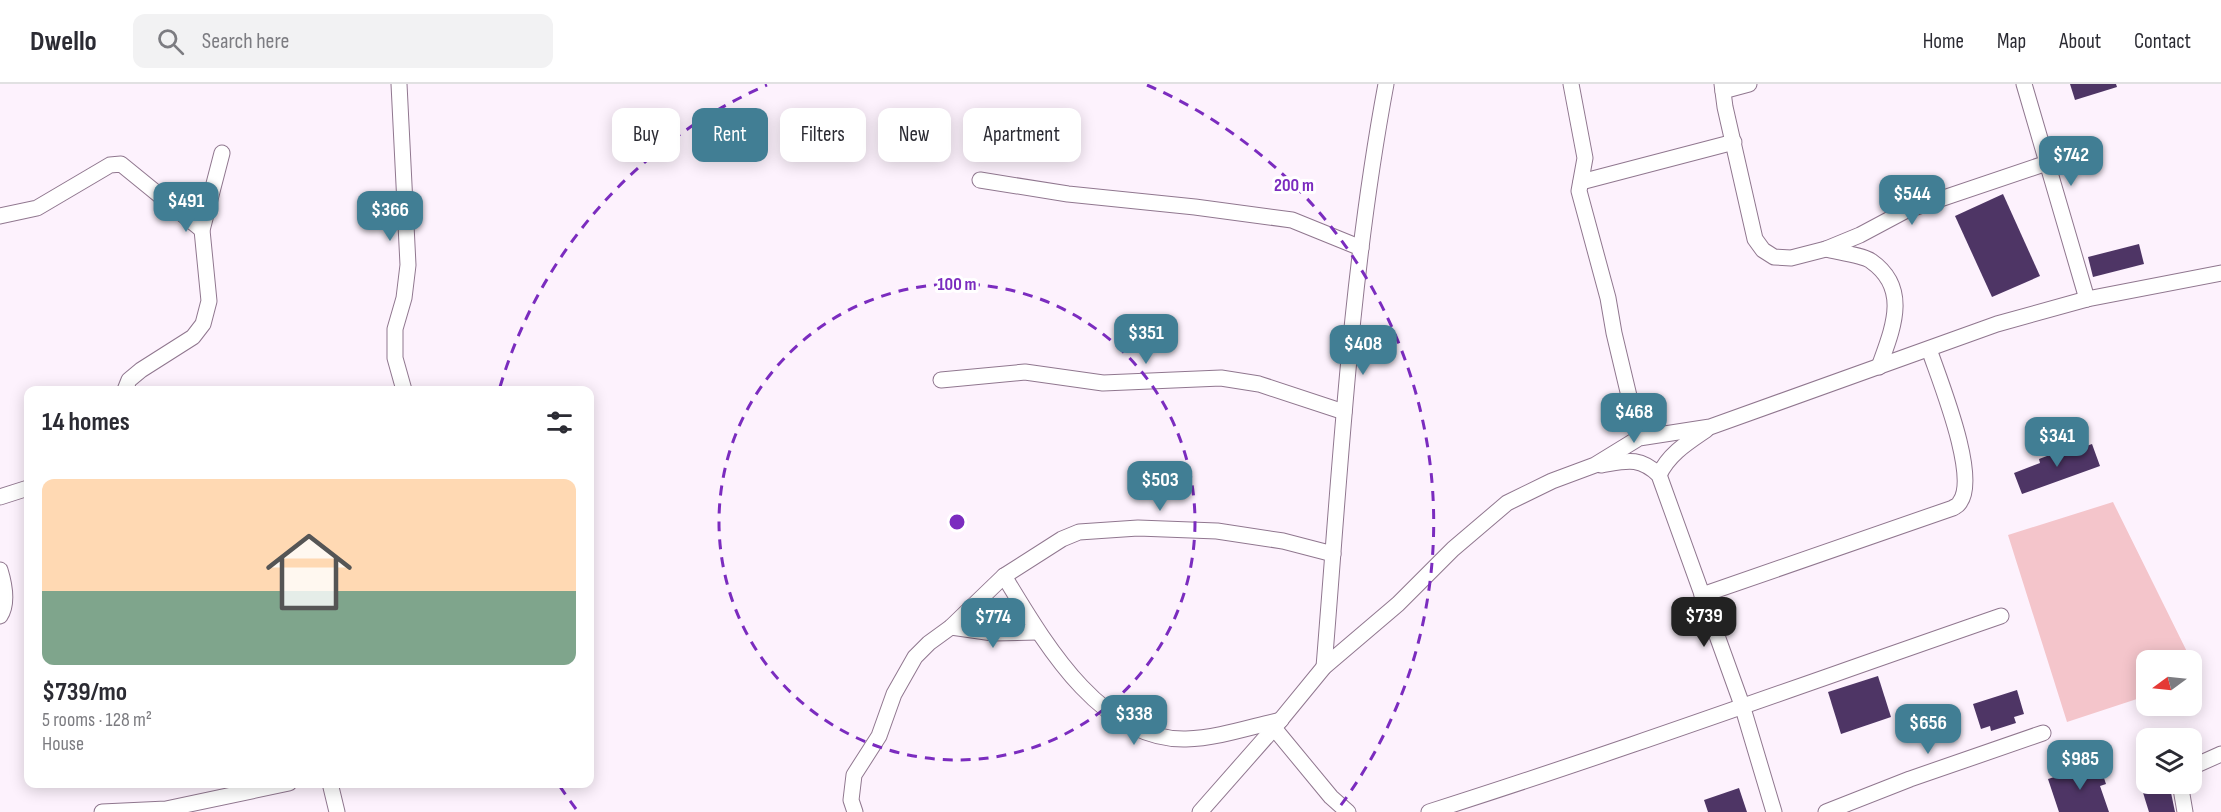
<!DOCTYPE html>
<meta charset="utf-8">
<style>
:root{--surface:#fff;--page:#f2f2f3;--text:#2b2b33;--muted:#7c7c81;--line:#e1e1e2;--accent:#417e94}
body{margin:0;font-family:"Sofia Sans Condensed",sans-serif;background:var(--page);color:var(--text);height:100vh;display:flex;flex-direction:column;font-size:22px;white-space:nowrap}
*{box-sizing:border-box;margin:0}
p{font-size:20px;color:var(--muted)}
.icon{flex:none;width:33px;height:33px;fill:none;stroke:currentColor;stroke-width:2;stroke-linecap:round;stroke-linejoin:round}
.map{position:relative;flex:1;overflow:hidden}
.drawer{position:absolute;left:24px;top:302px;width:570px;height:402px;display:flex;flex-direction:column;background:var(--surface);border-radius:12px;box-shadow:0 3px 15px #0003}
.drawer>*{flex:none}
.banner{position:absolute;left:612px;top:24px;width:570px;height:54px;display:flex;gap:12px}
.needle{width:39px;rotate:255deg}
.buttons{position:absolute;left:2136px;top:566px;display:grid;gap:12px}
.buttons a{display:grid;place-items:center;width:66px;height:66px;border-radius:12px;background:var(--surface);box-shadow:0 3px 15px #0003;font-size:30px}
.price{position:absolute;translate:-50% -51px;padding:0 14px;border-radius:12px;background:var(--accent);color:#fff;font-size:20px;line-height:39px;filter:drop-shadow(0 2px 3px #0008)}
.price::after{content:'';position:absolute;left:50%;top:36px;width:18px;height:14px;margin-left:-9px;background:inherit;clip-path:polygon(0 0,100% 0,50% 100%)}
.price.selected{background:#222;color:#fff}
ul{padding:0;list-style:none}
li{display:grid;align-content:center;gap:12px;height:318px;padding:0 18px}
li span{display:grid;place-items:center;height:186px;border-radius:12px;color:#555}
li>.icon{margin-inline-start:auto}
span .icon{width:108px;height:108px;fill:#fffc;stroke-width:1}
li b{font-size:26px}
h2{display:flex;justify-content:space-between;align-items:center;height:72px;padding:0 18px;font-size:26px}
.tag{padding:0 21px;border-radius:12px;background:var(--surface);box-shadow:0 3px 15px #0003;font-size:21px;line-height:54px}
.tag.selected{background:var(--accent);color:#fff}
header{display:flex;align-items:center;gap:36px;box-sizing:border-box;height:84px;padding:0 30px;background:var(--surface);border-bottom:2px solid var(--line)}
header strong{font-size:28px}
nav{display:flex;gap:33px;margin-inline-start:auto;font-size:21px}
.search{width:420px;height:54px;background:var(--page);display:flex;align-items:center;gap:15px;box-sizing:border-box;padding:0 21px;border-radius:12px;color:var(--muted);font-size:22px}
.map>svg:first-child{display:block}
.green{fill:#f4c5cb}
.building{fill:#4e3565}
.lines{fill:none;stroke-linecap:round;stroke-linejoin:round}
.minor-casing{stroke:#90778f;stroke-width:17}
.minor{stroke:#fff;stroke-width:15}
.ring{fill:none;stroke:#7b2cbf;stroke-width:3;stroke-dasharray:10 8}
.centre{fill:#7b2cbf;stroke:#fff;stroke-width:3}
.ring-label{font-size:18px;text-anchor:middle;font-weight:bold;fill:#7b2cbf;stroke:#fff;stroke-width:6;stroke-linejoin:round;paint-order:stroke}
</style>
<header>
<strong>Dwello</strong>
<div class="search"><svg class="icon" aria-label="search" viewBox="0 0 24 24"><circle cx="10" cy="10" r="6"/><path d="M15 15l6 6"/></svg>Search here</div>
<nav><a>Home</a><a>Map</a><a>About</a><a>Contact</a></nav>
</header>
<div class="map">
<svg width="2221" height="728" viewBox="0 0 2221 728">
<rect width="100%" height="100%" fill="#fdf2fd"/>
<path class="green" d="M2113,418L2200,594L2192,597V576H2146V612L2067,638L2008,451Z"/>
<g class="building">
<path d="M2070,0H2116L2117,3L2075,16Z"/>
<path d="M2003,110L2040,192L1992,213L1955,132Z"/>
<path d="M2139,160L2144,180L2093,193L2088,173Z"/>
<path d="M2092,360L2100,382L2022,410L2014,389L2040,379L2039,375L2063,366L2064,370Z"/>
<path d="M1878,592L1891,633L1841,650L1828,608Z"/>
<path d="M2017,606L2024,630L2014,633L2016,639L1991,647L1990,642L1981,645L1973,620Z"/>
<path d="M2099,679L2106,700L2100,702L2109,728H2059L2048,695Z"/>
<path d="M2140,699H2169L2175,728H2149Z"/>
<path d="M1739,704L1747,728H1708L1704,716Z"/>
</g>
<g class="lines">
<defs>
<g id="minor">
<path d="M399,0L408,181L404,214L395,245V274L404,306"/>
<path d="M1571,0L1585,74L1579,107L1608,214L1614,249L1639,354"/>
<path d="M1722,0L1725,23L1755,155L1763,166L1774,173L1791,174L1826,165L1860,151L1905,127L2047,79"/>
<path d="M2024,0L2087,215"/>
<path d="M1723,7L1749,0"/>
<path d="M980,96L1068,110L1195,123L1292,136L1361,164"/>
<path d="M1581,98L1734,58"/>
<path d="M0,132L37,124L110,81L121,80L202,146"/>
<path d="M1826,165C1837,168 1863,171 1871,177C1911,205 1892,246 1879,283"/>
<path d="M941,296L1025,288L1103,299L1221,294L1259,300L1344,328"/>
<path d="M125,306L129,296L141,286L193,253L203,240L209,217L202,146L222,69"/>
<path d="M1601,381C1626,377 1639,372 1659,391L1742,621L1774,728"/>
<path d="M1659,391C1669,370 1687,359 1706,346"/>
<path d="M0,413L28,404"/>
<path d="M0,486C4,499 8,520 0,532"/>
<path d="M1004,492C1043,556 1100,657 1186,655C1218,654 1250,643 1281,636"/>
<path d="M1702,511L1953,424C1956,422 1959,421 1960,418C1979,392 1939,295 1929,265"/>
<path d="M951,543L993,549L1038,548"/>
<path d="M1324,583C1340,388 1350,192 1386,0"/>
<path d="M1274,644L1331,713L1348,728"/>
<path d="M2192,683L2221,670"/>
<path d="M330,699L337,728"/>
<path d="M2180,699L2185,728"/>
<path d="M102,728L166,725L289,699"/>
<path d="M855,728L851,716L854,691L879,652L894,610L915,573L929,559L951,543L1004,492L1062,455L1079,448L1138,444L1217,447L1283,457L1333,470"/>
<path d="M1200,728L1274,644L1324,583L1398,520L1453,465L1507,419L1552,397L1595,381L1639,354L1710,343L1997,240L2087,215L2221,189"/>
<path d="M1429,728C1621,667 1810,598 2001,532"/>
<path d="M1826,728L1910,695L2043,649"/>
</g>
</defs>
<use href="#minor" class="minor-casing"/>
<use href="#minor" class="minor"/>
</g>
<g class="ring">
<circle cx="957" cy="438" r="238"/>
<path d="M576 725A477 477 0 0 1 559 701M500 303A477 477 0 0 1 767 1M1147 1A477 477 0 0 1 1338 725"/>
</g>
<circle cx="957" cy="438" r="9" class="centre"/>
<g class="ring-label">
<text x="1294" y="107">200 m</text>
<text x="957" y="206">100 m</text>
</g>
</svg>
<div class="buttons">
<a><svg class="needle" viewBox="-14 -14 28 28"><path d="M0-13l5 13h-10z" fill="#e53935"/><path d="M0 13l5-13h-10z" fill="#7c7c81"/></svg></a>
<a><svg class="icon" aria-label="layers" viewBox="0 0 24 24"><path d="M12 4l9 5-9 5-9-5zM3 14l9 5 9-5"/></svg></a>
</div>
<b class="price" style="left:2071px;top:103px">$742</b>
<b class="price" style="left:1912px;top:142px">$544</b>
<b class="price" style="left:186px;top:149px">$491</b>
<b class="price" style="left:390px;top:158px">$366</b>
<b class="price" style="left:1146px;top:281px">$351</b>
<b class="price" style="left:1363px;top:292px">$408</b>
<b class="price" style="left:1634px;top:360px">$468</b>
<b class="price" style="left:2057px;top:384px">$341</b>
<b class="price" style="left:1160px;top:428px">$503</b>
<b class="price selected" style="left:1704px;top:564px">$739</b>
<b class="price" style="left:993px;top:565px">$774</b>
<b class="price" style="left:1134px;top:662px">$338</b>
<b class="price" style="left:1928px;top:671px">$656</b>
<b class="price" style="left:2080px;top:707px">$985</b>
<div class="banner">
<a class="tag">Buy</a>
<a class="tag selected">Rent</a>
<a class="tag">Filters</a>
<a class="tag">New</a>
<a class="tag">Apartment</a>
</div>
<section class="drawer">
<h2>14 homes<svg class="icon" aria-label="filters" viewBox="0 0 24 24"><path d="M4 7h16M4 17h16"/><circle cx="9" cy="7" r="2"/><circle cx="15" cy="17" r="2"/></svg></h2>
<ul>
<li><span style="background:linear-gradient(#ffd9b3 60%,#7fa58c 0)"><svg class="icon" aria-label="home" viewBox="0 0 24 24"><path d="M3 11l9-7 9 7M6 9v11h12V9"/></svg></span><div><b>$739/mo</b><p>5 rooms · 128 m²</p><p>House</p></div></li>
</ul>
</section>
</div>
